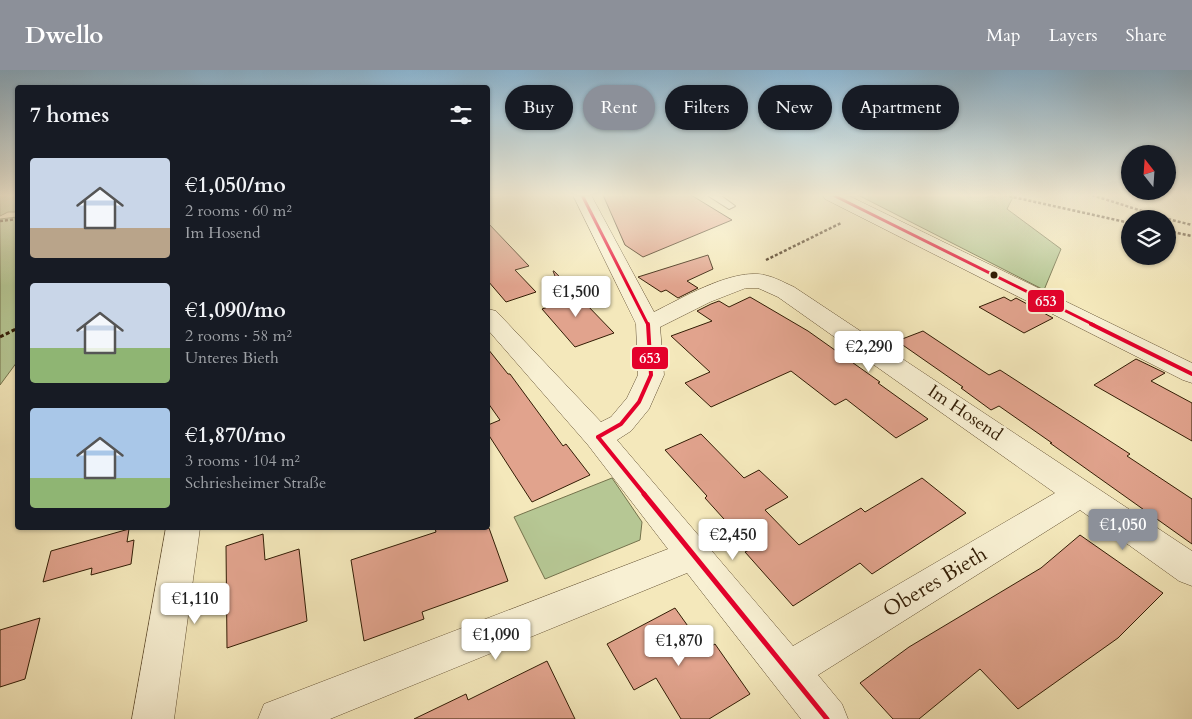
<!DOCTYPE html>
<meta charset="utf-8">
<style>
:root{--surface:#171b24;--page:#242831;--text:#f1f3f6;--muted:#9ea1a6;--accent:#8c9099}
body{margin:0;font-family:Cardo,serif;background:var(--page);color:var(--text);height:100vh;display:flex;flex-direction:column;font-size:19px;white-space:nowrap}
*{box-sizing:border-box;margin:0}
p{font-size:16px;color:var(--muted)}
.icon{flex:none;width:28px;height:28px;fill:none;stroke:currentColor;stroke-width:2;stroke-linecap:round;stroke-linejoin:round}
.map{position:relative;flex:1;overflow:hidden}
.drawer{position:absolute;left:15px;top:15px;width:475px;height:445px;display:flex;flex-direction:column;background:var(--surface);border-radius:5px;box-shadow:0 1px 4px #0004}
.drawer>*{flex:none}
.banner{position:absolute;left:505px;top:15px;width:475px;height:45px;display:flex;gap:10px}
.needle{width:32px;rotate:343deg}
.fabs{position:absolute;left:1121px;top:75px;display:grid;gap:10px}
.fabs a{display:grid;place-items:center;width:55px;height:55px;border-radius:50%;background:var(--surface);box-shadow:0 1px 4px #0004;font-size:25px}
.price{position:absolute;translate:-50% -42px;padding:0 11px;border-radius:5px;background:#fff;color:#222;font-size:16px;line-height:32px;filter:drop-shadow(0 1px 2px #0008)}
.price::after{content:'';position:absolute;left:50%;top:30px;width:15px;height:11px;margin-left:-8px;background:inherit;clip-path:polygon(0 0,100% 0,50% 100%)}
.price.selected{background:var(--accent);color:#fff}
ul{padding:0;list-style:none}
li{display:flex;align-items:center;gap:15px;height:125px;padding:0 15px}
li span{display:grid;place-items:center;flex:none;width:140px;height:100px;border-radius:5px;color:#555}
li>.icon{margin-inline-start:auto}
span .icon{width:60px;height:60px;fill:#fffc;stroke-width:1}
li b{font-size:21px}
h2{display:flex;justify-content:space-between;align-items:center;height:60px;padding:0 15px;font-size:21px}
.pill{padding:0 18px;border-radius:22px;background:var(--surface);box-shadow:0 1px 4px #0004;font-size:18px;line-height:45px}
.pill.selected{background:var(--accent);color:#fff}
header{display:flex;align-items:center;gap:30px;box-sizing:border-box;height:70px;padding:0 25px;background:var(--accent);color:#fff}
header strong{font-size:24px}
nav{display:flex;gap:28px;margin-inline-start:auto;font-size:18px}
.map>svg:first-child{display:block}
.green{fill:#b6c794;stroke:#74724c}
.building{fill:#e1a38d;stroke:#331d05}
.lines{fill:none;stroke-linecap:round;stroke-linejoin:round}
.lane-casing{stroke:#635032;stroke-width:2}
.street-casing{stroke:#635032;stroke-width:1}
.path-far1{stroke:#331d05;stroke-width:2.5;stroke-dasharray:3 2;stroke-linecap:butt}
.path{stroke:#331d05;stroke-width:3;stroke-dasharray:4 2.5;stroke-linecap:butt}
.lane{fill:#f8f0d3;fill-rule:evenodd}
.street{fill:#f8f0d3;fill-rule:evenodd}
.bus-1-far2-casing{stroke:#f8f0d3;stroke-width:6}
.bus-1-far1-casing{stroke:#f8f0d3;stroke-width:8}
.bus-1-casing{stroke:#f8f0d3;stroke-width:9}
.bus-1-far2{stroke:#e4002b;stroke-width:3}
.bus-1-far1{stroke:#e4002b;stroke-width:4}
.bus-1{stroke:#e4002b;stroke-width:5}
.bus-dot{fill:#331d05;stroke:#f8f0d3;stroke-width:2}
.labels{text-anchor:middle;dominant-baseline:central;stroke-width:5;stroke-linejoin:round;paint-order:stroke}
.street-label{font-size:18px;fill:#331d05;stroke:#f8f0d3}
.near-street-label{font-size:21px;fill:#331d05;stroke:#f8f0d3}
.line-badge{stroke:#f8f0d3;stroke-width:2}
.badge-label{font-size:14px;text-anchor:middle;font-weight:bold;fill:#fff}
</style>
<header>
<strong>Dwello</strong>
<nav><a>Map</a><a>Layers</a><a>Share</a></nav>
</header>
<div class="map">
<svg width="1192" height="649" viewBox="0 0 1192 649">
<rect width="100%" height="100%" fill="#f4e8bb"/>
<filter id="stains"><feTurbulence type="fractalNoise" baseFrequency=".004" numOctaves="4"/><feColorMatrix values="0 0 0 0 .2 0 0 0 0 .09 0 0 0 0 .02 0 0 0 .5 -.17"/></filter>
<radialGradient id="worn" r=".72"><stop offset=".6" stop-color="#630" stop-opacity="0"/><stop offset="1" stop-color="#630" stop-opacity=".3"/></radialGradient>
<g class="green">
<path d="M0,125H17V142H8L0,146Z"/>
<path d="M858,125H1014L1007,139L1061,179L1044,220Z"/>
<path d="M17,147V292L0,315V149Z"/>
<path d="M612,408L642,452L640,470L545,509L514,447Z"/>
</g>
<g class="building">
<path d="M603,125H691L732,150L643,187L625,175Z"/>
<path d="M488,153L529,196L515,200L536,222L506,232L488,211Z"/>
<path d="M708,185L713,199L687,211L698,218L678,228L666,220L661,222L638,207Z"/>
<path d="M553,201H554L614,263L575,277L542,239L564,232L566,234Z"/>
<path d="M750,227L808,261L880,312L878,313L928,349L896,368L846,329L835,335L791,301L711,337L685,313L710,302L671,266L712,251L697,241L711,234L719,231L729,237Z"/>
<path d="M1004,227L1011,231L1016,228L1053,248L1024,263L979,237Z"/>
<path d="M923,261L989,305L1000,300L1130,384L1127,386L1192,429V474L1050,373H1052L999,336L991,340L961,318L963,317L897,271Z"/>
<path d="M488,279L508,304H510L563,376L566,374L590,405L532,432L488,364V355L500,350L488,333Z"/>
<path d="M1136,289L1165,303L1151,311L1192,333V371L1094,315Z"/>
<path d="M701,364L744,408L759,400L788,427L765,440L799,475L861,438L865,442L922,408L966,443L872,504L860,493L793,536L745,482L751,479L705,428L707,426L665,380Z"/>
<path d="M435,458H489L508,511L422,542L424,549L364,571L351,490L436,462Z"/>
<path d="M129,459L127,472L134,470L131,494L91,505L92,498L43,512L51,481Z"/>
<path d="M263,464L265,490L299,479L307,551L227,578L226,476Z"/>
<path d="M1080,465L1163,523L1118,568L1018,639L980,599L919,649H893L860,613L909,577L1041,498Z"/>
<path d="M675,538L705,580L715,574L750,624L709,649H681L656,608L634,620L607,574Z"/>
<path d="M40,548L25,609L0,617V560Z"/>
<path d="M547,591L575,649H414L466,624L468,630Z"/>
</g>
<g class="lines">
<defs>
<path id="lane" d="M707,125H720L735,136L729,139Z"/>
<g id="street">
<path d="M573,125H591L654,242C682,228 726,202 758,204C771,205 783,212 794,217L1192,481V516L1179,511L1080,440L818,605L842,634L848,649H801L687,503L330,649H258L264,634L668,479L588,375L488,260V239L496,241L601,352L611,347L627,328L638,305L636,254ZM746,218H758L778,227L1055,423L793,576L617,370L631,361L649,339L664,305L660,257L710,232Z"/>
<path d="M823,125H847L1192,293V313L1183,310L825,129Z"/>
<path d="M166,458H200L174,649H132Z"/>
</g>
</defs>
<use href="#lane" class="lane-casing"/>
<use href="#street" class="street-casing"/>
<g class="path-far1">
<path d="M1004,125L1130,153"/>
<path d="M1092,125L1167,149"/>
<path d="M1168,149L1192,155"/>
<path d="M0,151L18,149"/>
<path d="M1168,161L1192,166"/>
<path d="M766,190L841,153"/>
</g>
<path class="path" d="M0,267L18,258"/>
<use href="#lane" class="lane"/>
<use href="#street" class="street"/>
<defs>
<g id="bus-1-far2">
<path d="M833,125L1094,255"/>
<path d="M583,127L648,255"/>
</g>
<g id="bus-1-far1">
<path d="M1091,254L1192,304"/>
<path d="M598,367L621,354L639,332L651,305L648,254"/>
<path d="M598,367L645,425"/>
</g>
<path id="bus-1" d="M644,424L827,649"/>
</defs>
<use href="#bus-1-far2" class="bus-1-far2-casing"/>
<use href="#bus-1-far1" class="bus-1-far1-casing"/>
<use href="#bus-1" class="bus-1-casing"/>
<use href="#bus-1-far2" class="bus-1-far2"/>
<use href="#bus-1-far1" class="bus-1-far1"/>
<use href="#bus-1" class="bus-1"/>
</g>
<linearGradient id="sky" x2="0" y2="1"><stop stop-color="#8cb8d6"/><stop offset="0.58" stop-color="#faf5e0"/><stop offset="1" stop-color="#faf5e0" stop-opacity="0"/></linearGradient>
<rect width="1192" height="216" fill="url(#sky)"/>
<circle class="bus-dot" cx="994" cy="205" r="4.5"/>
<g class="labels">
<g class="street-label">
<text transform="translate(965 343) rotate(34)">Im Hosend</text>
</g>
<g class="near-street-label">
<text transform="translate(935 512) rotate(-31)">Oberes Bieth</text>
</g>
</g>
<g class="line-badge">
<rect x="1027" y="219" width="38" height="24" rx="5" fill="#e4002b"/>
<rect x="631" y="276" width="38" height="24" rx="5" fill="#e4002b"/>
</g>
<g class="badge-label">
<text x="1046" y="236">653</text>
<text x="650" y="293">653</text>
</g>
<rect width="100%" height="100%" filter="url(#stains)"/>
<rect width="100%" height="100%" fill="url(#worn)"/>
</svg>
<div class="fabs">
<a><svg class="needle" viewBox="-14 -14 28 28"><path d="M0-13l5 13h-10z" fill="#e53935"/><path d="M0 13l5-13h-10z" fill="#9ea1a6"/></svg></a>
<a><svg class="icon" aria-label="layers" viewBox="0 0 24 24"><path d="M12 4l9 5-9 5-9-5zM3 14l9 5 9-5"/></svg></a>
</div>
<b class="price" style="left:576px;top:248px">€1,500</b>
<b class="price" style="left:869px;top:303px">€2,290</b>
<b class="price selected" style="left:1123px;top:481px">€1,050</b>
<b class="price" style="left:733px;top:491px">€2,450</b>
<b class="price" style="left:195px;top:555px">€1,110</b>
<b class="price" style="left:496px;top:591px">€1,090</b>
<b class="price" style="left:679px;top:597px">€1,870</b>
<div class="banner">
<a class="pill">Buy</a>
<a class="pill selected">Rent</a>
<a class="pill">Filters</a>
<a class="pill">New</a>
<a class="pill">Apartment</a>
</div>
<section class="drawer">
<h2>7 homes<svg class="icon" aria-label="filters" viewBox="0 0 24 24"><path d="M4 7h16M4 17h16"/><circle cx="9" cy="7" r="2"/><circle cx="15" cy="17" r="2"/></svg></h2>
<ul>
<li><span style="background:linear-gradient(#c9d6e8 70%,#b9a48a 0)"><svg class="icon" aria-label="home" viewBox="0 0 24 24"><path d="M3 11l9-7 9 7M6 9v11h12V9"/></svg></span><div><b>€1,050/mo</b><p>2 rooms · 60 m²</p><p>Im Hosend</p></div></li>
<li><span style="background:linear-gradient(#c9d6e8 65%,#8fb573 0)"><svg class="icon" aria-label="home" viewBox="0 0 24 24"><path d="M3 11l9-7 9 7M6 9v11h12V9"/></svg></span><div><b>€1,090/mo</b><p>2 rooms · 58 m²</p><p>Unteres Bieth</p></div></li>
<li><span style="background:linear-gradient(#a9c7e8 70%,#8fb573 0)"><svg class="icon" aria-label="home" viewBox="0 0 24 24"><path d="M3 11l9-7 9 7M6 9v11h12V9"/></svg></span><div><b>€1,870/mo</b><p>3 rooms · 104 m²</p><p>Schriesheimer Straße</p></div></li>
</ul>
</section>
</div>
